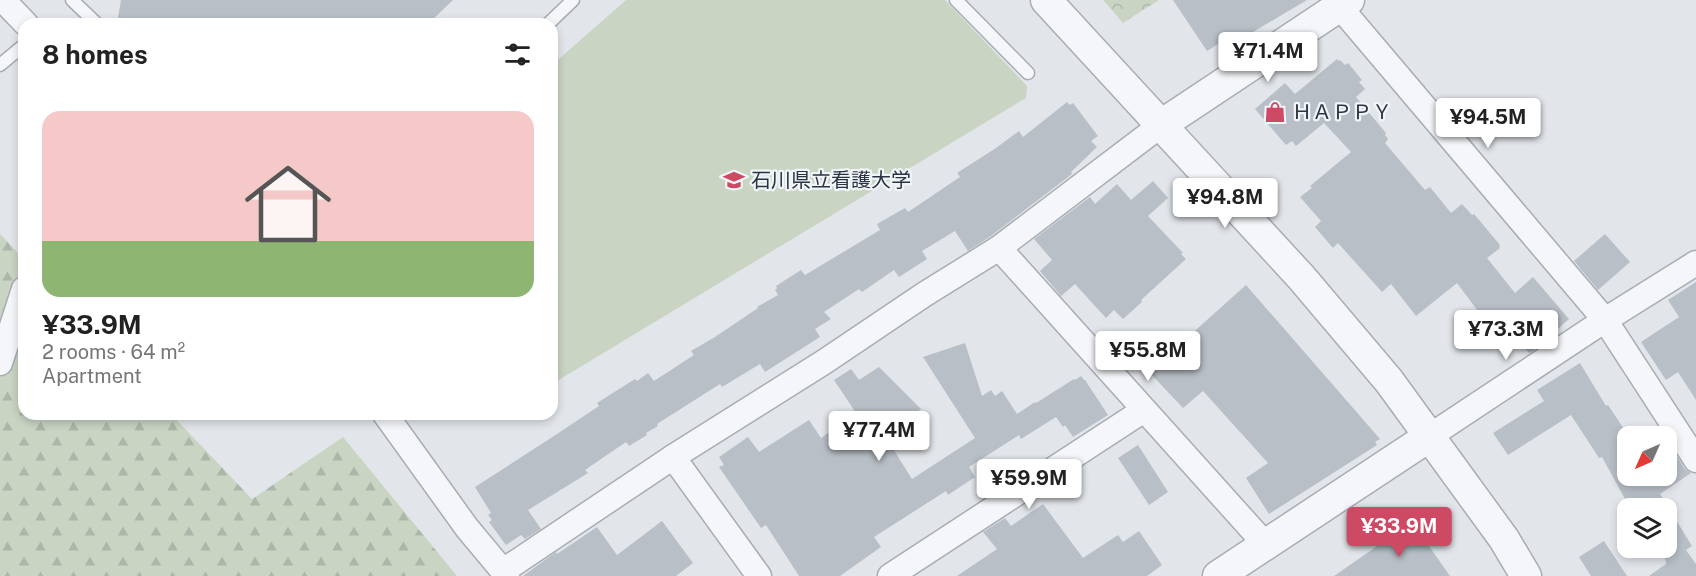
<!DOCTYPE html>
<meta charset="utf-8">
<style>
:root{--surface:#fff;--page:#f2f2f2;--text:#222;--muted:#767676;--line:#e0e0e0;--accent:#cd4964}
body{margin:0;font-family:"Public Sans","Noto Sans JP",sans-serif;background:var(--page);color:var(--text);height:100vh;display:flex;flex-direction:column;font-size:22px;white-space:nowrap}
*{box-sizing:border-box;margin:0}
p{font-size:20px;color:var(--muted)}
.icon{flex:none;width:33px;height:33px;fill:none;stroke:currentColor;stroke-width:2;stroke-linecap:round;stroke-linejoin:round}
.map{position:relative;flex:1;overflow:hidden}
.side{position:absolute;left:18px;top:18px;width:540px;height:402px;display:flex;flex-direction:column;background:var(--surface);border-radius:18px;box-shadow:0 3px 9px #0003}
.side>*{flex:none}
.needle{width:39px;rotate:225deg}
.controls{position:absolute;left:1617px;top:426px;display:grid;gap:12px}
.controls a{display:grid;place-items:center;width:60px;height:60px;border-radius:12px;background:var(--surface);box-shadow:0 3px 9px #0003;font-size:30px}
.price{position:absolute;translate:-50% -51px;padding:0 14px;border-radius:6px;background:#fff;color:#222;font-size:20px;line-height:39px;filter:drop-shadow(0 2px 3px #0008)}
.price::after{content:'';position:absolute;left:50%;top:36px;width:18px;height:14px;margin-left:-9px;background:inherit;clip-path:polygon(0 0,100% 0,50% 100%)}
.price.active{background:var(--accent);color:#fff}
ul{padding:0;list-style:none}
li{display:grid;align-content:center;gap:12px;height:318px;padding:0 24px}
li+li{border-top:2px solid var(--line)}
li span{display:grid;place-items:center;height:186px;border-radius:18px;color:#555}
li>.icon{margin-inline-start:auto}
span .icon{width:108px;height:108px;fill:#fffc;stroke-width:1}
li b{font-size:26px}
h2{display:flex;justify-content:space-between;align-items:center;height:72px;padding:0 24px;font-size:26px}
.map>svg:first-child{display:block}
.forest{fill:url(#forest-firs)}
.park{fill:url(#park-crowns)}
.garden{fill:#c9d4c3}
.building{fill:#b9bfc7}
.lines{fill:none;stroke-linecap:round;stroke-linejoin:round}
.service-casing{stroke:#a7adb4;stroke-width:15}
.minor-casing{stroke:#a7adb4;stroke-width:27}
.tertiary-casing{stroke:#a7adb4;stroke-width:33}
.service{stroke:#f5f6f9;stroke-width:12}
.minor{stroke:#f5f6f9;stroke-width:24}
.tertiary{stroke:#f5f6f9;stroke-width:30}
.labels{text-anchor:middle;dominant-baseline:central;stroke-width:4.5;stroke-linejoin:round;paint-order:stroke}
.poi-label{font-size:20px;fill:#2a3442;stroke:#f2f5f8;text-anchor:start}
</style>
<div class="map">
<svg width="1696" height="576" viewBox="0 0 1696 576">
<defs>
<pattern id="forest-firs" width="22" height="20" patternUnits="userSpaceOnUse" patternTransform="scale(1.5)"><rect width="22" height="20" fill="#c9d4c3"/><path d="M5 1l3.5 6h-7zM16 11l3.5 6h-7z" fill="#adb7a9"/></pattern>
<pattern id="park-crowns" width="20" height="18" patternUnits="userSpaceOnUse" patternTransform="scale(1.5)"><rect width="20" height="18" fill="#c9d4c3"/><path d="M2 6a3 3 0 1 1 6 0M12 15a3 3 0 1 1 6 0" fill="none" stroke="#adb7a9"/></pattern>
</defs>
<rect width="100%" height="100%" fill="#e2e6ea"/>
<path class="forest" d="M0,234L24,259V414H171L252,499L343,437L457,576H0Z"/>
<path class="park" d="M1103,0H1159L1123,23Z"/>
<path class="garden" d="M626,0H945L1027,86L1026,98L552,384V65Z"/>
<g class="building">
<path d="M121,0H453L428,24H139L118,18Z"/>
<path d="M1173,0H1307L1236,42L1232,35L1207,51Z"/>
<path d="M1337,59L1338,61L1340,60L1345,65L1348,63L1362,80L1359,82L1365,89L1356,97L1386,133L1385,135L1388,139L1385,143L1425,190L1430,187L1451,213L1462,204L1472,215L1474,214L1500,245L1499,246L1500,248L1487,258L1515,293L1533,277L1569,319L1533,351L1529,353L1511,332L1501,342L1457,283L1416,316L1391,284L1382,292L1338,243L1333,248L1315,227L1321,221L1300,197L1312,188L1310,186L1351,152L1324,123L1296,146L1292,141L1286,145L1255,109L1285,83L1295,94Z"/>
<path d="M1067,102L1070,105L1073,103L1098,136L1091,141L1097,147L1071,172L1072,174L991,236L968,251L955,231L922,251L927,259L899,277L894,270L862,292L859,289L824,312L831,319L815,329L820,337L765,372L760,364L722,387L720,384L657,424L658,426L646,433L647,435L629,446L626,442L585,470L588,473L528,510L541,529L525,539L521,535L506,545L489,522L492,520L488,515L491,513L475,487L557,434L599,406L597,403L635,379L637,381L648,373L654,381L694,355L691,351L715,337L758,308L757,307L778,295L775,290L777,288L776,286L801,270L805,275L880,230L877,224L905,208L908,212L960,177L957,173L996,148L1019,131L1023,137Z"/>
<path d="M1153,181L1168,198L1148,216L1183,253L1181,254L1186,259L1141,300L1142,302L1123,319L1114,310L1106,318L1075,284L1061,296L1040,271L1052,260L1034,239L1090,197L1095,204L1117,184L1131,200Z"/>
<path d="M1605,234L1630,262L1598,290L1574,261Z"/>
<path d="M1696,282V400L1678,372L1666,380L1641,342L1679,317L1668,300Z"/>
<path d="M1246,285L1380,439L1375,442L1377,445L1269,514L1246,478L1268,463L1203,391L1183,408L1149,372Z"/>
<path d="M965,343L982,396L991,390L995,396L1002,391L1017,414L1035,402L1036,403L1074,379L1075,380L1081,376L1084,380H1085L1108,415L1073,437L1065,425L1063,427L1056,417L1021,439L1019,435L969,467L975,477L948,495L946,491L874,537L881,547L840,576H799L766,525L761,528L719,467L724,465L719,457L748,437L759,452L809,420L821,438L856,413L834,380L851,369L859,380L879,367L921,409L889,433L894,440L890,444L912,479L975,438L923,357Z"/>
<path d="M1580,363L1606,406L1608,405L1628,435V476H1666V458L1675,453L1684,468L1691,473L1660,494L1692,546L1686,550L1696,564V576H1649L1666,564V561L1658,548H1666V508H1630L1602,457L1599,458L1571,415L1508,455L1493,433L1544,401L1537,390Z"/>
<path d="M1138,445L1168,492L1149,505L1118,458Z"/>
<path d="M1043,504L1083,558L1118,535L1123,542L1139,531L1162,565L1147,576H957L997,549L983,532L1005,518L1011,526Z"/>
<path d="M662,521L693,563L676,576H523L556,552L557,554L597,527L617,555Z"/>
<path d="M1412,522L1450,576H1334Z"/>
<path d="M1604,541L1627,576H1591L1579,557Z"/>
</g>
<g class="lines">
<defs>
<g id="service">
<path d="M72,0L97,24"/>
<path d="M956,0L1028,73"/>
<path d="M548,24L573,0"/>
<path d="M0,65L24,45"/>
</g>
<g id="minor">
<path d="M3,0L26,24"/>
<path d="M1339,6L1605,320L1696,460"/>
<path d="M999,248L1266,545"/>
<path d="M0,363L24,289"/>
<path d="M385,414L467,528L507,576"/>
<path d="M1430,436L1605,320L1696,263"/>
<path d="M673,457L759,576"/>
<path d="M503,571L673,457L824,362L925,294L999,248L1161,125"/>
<path d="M890,576L1144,410"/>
</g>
<g id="tertiary">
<path d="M1046,0L1301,277L1389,381L1504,539L1526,576"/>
<path d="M1161,125L1349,0"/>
<path d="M1218,576L1430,436"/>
</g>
</defs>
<use href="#service" class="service-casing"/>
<use href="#minor" class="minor-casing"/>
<use href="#tertiary" class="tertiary-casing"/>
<use href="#service" class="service"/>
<use href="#minor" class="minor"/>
<use href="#tertiary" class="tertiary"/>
</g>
<defs>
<symbol id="shop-bare" viewBox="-9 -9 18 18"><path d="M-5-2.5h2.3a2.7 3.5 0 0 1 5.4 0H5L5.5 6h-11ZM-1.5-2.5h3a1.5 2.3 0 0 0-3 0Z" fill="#cd4964" stroke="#f2f5f8" stroke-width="2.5" paint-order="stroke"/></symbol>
<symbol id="university-bare" viewBox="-9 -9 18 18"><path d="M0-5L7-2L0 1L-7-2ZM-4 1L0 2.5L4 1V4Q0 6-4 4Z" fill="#cd4964" stroke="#f2f5f8" stroke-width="2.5" paint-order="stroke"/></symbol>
</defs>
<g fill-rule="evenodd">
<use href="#shop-bare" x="1260" y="97" width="30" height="30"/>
<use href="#university-bare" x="719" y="165" width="30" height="30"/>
</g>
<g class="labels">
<g class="poi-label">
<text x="1292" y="112">ＨＡＰＰＹ</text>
<text x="751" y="180">石川県立看護大学</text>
</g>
</g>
</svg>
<div class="controls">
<a><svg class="needle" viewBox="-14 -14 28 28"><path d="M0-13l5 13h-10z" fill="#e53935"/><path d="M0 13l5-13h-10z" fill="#767676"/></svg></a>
<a><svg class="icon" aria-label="layers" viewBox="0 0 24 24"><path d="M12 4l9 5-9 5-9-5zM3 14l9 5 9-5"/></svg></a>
</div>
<b class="price" style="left:1268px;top:83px">¥71.4M</b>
<b class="price" style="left:1488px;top:149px">¥94.5M</b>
<b class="price" style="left:1225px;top:229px">¥94.8M</b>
<b class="price" style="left:1506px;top:361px">¥73.3M</b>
<b class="price" style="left:1148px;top:382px">¥55.8M</b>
<b class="price" style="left:879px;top:462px">¥77.4M</b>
<b class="price" style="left:1029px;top:510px">¥59.9M</b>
<b class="price active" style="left:1399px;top:558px">¥33.9M</b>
<section class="side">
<h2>8 homes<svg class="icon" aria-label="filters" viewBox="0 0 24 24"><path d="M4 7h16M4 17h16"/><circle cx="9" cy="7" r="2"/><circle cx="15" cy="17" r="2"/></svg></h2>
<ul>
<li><span style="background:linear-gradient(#f6c9c9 70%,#8fb573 0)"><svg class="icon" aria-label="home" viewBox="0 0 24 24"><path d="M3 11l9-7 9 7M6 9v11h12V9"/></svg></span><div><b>¥33.9M</b><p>2 rooms · 64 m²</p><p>Apartment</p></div></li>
</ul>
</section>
</div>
